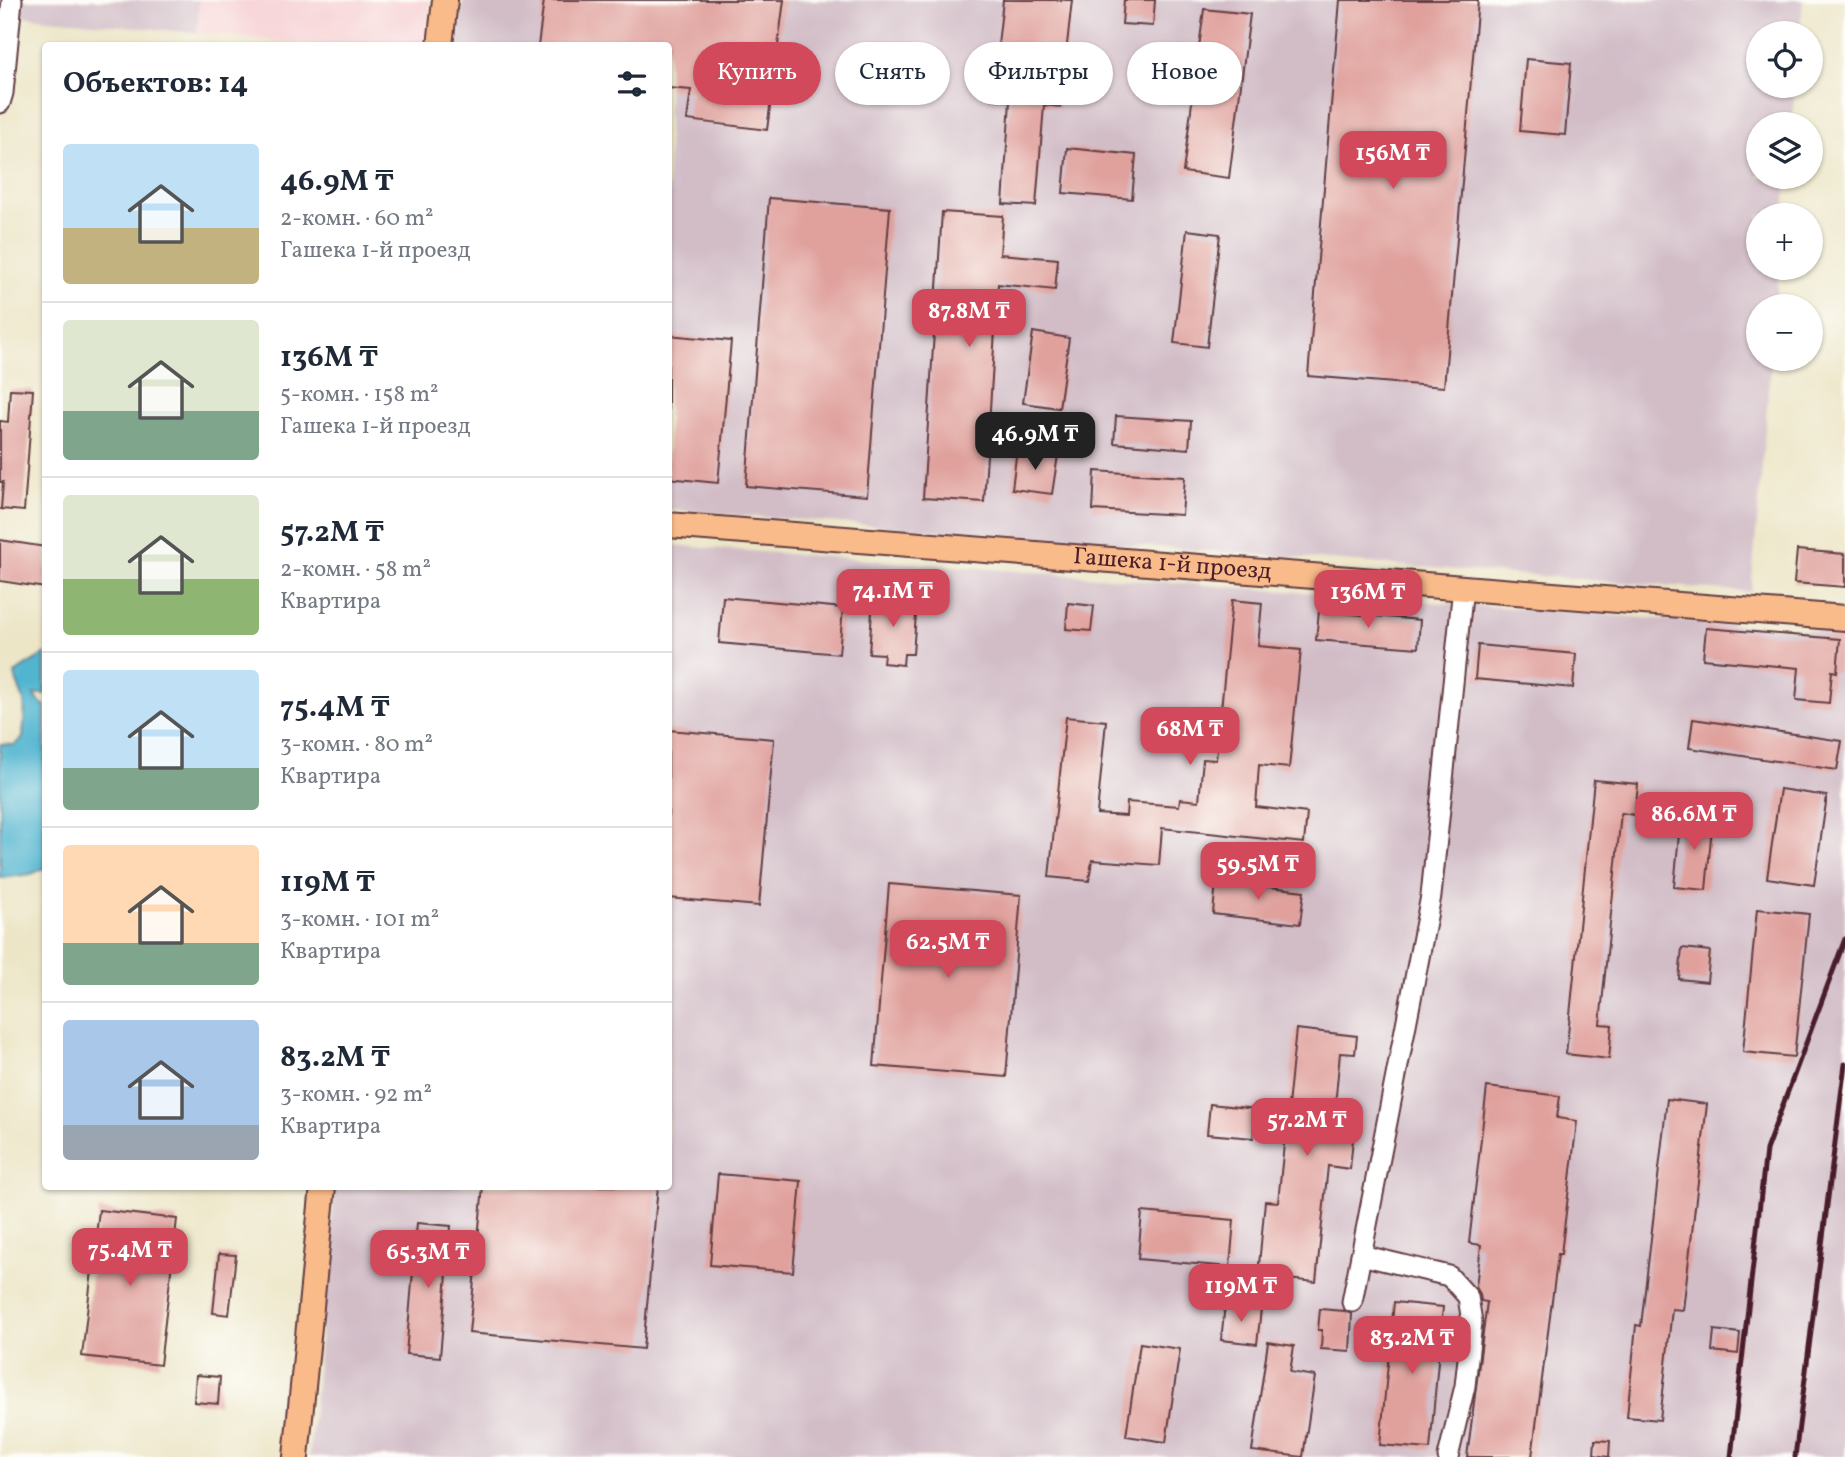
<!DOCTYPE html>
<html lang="ru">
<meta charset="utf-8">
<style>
:root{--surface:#fff;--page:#f6f6f7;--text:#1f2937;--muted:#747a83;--line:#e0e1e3;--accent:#d1495b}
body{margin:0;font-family:Vollkorn,serif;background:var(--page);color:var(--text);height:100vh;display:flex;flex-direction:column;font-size:26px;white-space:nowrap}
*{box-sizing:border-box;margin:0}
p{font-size:23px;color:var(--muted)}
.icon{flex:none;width:38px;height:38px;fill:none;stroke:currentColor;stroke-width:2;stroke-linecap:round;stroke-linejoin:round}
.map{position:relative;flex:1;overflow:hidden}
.sheet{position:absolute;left:42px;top:42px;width:630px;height:1148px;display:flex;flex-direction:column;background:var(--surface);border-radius:7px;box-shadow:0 2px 5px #0004}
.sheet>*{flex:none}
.guide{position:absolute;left:693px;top:42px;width:665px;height:63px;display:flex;gap:14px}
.controls{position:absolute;left:1746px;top:21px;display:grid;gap:14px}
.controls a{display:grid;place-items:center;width:77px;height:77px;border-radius:50%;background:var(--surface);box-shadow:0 2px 5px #0004;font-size:35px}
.price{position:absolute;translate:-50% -60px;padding:0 16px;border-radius:14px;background:var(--accent);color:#fff;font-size:23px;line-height:46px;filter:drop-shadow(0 2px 4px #0008)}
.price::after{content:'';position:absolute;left:50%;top:42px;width:21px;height:16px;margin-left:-10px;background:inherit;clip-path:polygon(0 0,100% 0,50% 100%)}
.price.current{background:#222;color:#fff}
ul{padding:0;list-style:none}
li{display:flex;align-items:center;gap:21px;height:175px;padding:0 21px}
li+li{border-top:2px solid var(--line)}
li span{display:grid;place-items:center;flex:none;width:196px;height:140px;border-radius:7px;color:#555}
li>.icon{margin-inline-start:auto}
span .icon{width:84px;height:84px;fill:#fffc;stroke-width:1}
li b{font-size:30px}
h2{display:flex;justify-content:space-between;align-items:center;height:84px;padding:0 21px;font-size:30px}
.pill{padding:0 24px;border-radius:32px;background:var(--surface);box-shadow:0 2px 5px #0004;font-size:24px;line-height:63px}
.pill.current{background:var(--accent);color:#fff}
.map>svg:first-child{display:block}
.built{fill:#f7cfd3}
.industrial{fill:#d2bdc7}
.water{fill:#51b5d0;stroke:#4e6a7e;stroke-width:2}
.building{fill:#e0a19d}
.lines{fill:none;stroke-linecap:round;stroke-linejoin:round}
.minor-casing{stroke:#623d42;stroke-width:23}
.major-casing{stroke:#623d42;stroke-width:28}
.minor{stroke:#fff;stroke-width:19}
.major{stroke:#fabb8b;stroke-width:24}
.rail{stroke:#4a1f2b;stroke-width:5}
.labels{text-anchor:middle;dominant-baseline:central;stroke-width:5;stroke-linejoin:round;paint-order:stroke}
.street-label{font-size:24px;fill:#4a1f2b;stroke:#fdfcf7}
</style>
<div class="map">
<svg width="1845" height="1457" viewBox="0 0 1845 1457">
<rect width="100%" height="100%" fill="#fdfcf7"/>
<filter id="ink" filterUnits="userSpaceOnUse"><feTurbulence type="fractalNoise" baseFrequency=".0143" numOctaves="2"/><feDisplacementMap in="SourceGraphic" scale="14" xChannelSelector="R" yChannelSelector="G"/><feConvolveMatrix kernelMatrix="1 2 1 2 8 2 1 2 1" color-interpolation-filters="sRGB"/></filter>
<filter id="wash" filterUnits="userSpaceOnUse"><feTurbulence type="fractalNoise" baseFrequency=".00686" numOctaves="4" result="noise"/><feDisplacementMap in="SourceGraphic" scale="28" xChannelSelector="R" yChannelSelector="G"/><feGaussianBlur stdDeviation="1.57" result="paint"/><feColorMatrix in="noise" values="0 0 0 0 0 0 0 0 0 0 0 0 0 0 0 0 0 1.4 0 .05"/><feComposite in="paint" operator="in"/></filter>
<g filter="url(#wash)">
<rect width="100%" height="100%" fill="#ece5c6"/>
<path class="built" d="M199,0H430L426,45H322L197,33Z"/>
<g class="industrial">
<path d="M20,0H199L197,33L19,16Z"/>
<path d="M463,0H1803L1800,33H1759V86H1795L1792,124H1759V177H1787L1784,215H1759V268H1779L1776,306H1759V359H1771L1751,592L669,510L668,46H458Z"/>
<path d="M669,545L1845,633V1457H309L335,1187L668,1186Z"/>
</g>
<path class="water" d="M45,654V694H33L40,702L45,706V868L31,874L0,878V744L14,745L23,738C23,727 26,713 24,702C22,690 16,686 15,673C24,666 35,660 45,654Z"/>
<g id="blocks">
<g class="building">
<path d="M544,0H784L767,130L687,120L691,90L668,88V46H538Z"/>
<path d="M1003,0H1072L1060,107L1044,105L1036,206L1003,204L1010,101L992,99Z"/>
<path d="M1124,0H1155L1153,26L1122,24Z"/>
<path d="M1340,0H1478L1444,387L1308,376Z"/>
<path d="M1204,9L1250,14L1229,178L1183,172Z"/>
<path d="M1526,59L1571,63L1565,135L1520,131Z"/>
<path d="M1067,148L1136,155L1132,199L1063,193Z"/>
<path d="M769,198L890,208L867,496L746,486Z"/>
<path d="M942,212L1003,216L1000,254L1058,259L1055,290L998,284L984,502L923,498Z"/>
<path d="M1187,230L1220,234L1207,347L1174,343Z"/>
<path d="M1033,332L1069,338L1059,408L1023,403Z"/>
<path d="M668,335L731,341L718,483L668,478Z"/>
<path d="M10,389L33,390L24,511L1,509L3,482H0V421L8,422Z"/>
<path d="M1116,416L1191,421L1189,449L1114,443Z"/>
<path d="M1017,449L1058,455L1052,494L1012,489Z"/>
<path d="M1095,471L1185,477L1182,515L1093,510Z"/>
<path d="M0,540L46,547V588L0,581Z"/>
<path d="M1797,550L1845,554V587L1794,583Z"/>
<path d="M723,597L843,608L839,654L719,643Z"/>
<path d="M873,598L917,601L913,654H904L903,665L883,663L884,654L869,653Z"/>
<path d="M1232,600L1262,603L1258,646L1301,650L1289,768L1259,765L1256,807L1307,813L1304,843L1162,828L1159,865L1092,860L1089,881L1049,877L1066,717L1106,721L1097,814L1126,816L1127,802L1179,806L1180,799L1199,801L1203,759L1216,760Z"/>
<path d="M1068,603L1094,606L1091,631L1066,629Z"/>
<path d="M1319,611L1420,620L1418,648L1316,640Z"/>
<path d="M1706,628L1840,639L1837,672L1832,671L1829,703L1796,700L1799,668L1703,659Z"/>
<path d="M1478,645L1576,654L1573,688L1475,679Z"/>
<path d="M1693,719L1842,741L1837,770L1689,748Z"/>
<path d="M668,730L774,739L759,906L668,898Z"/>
<path d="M1594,780L1638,784L1635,815L1621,813L1600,1024L1612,1025L1609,1059L1566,1054Z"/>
<path d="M1780,789L1827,796L1814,885L1767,878Z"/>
<path d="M1681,813L1713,816L1706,890L1674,887Z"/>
<path d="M1216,881L1304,891L1300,924L1213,914Z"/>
<path d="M889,884L1021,895L1006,1077L874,1066Z"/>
<path d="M1757,909L1809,914L1794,1057L1743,1052Z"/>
<path d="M1682,948L1710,951L1707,982L1679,979Z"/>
<path d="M1296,1029L1357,1036L1355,1054L1340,1053L1333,1127L1354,1129L1350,1169L1328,1166L1316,1282L1258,1276L1265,1201L1278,1202Z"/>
<path d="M1487,1087L1560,1096L1557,1118L1577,1121L1561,1254H1558L1532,1457H1467L1487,1302L1481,1301L1480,1294L1476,1287L1481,1245L1469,1243Z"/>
<path d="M1667,1099L1707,1104L1683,1310L1672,1309L1660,1420L1627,1417L1636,1325L1641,1326Z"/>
<path d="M1210,1104L1256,1109L1253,1138L1207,1134Z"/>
<path d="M718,1174L801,1181L793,1272L710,1265Z"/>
<path d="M483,1186H658L643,1349L469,1333Z"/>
<path d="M99,1210L177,1219L160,1365L82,1356Z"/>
<path d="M1142,1212L1234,1220L1230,1267L1138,1259Z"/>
<path d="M417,1223L451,1226L440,1357L406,1354Z"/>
<path d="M219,1254L236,1255L229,1315L213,1313Z"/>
<path d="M1394,1302L1443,1307L1430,1449L1380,1445Z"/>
<path d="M1225,1305L1261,1309L1257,1344L1221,1340Z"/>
<path d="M1320,1309L1344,1311L1352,1314L1350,1351L1321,1349L1322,1330H1318Z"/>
<path d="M1714,1330L1740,1333L1738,1354L1712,1351Z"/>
<path d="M1268,1342L1294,1346L1290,1372L1315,1376L1303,1457L1252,1451Z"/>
<path d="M1140,1343L1180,1349L1166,1442L1126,1436Z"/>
<path d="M196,1375L220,1377L218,1404L194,1402Z"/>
<path d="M1595,1440L1610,1441L1609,1457L1594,1455Z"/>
</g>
</g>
</g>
<g filter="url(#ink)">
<use href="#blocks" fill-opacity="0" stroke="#623d42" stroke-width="2"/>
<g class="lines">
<defs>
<g id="minor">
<path d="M0,103L3,93L12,0"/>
<path d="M1361,1255L1449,1276L1468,1297L1472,1322L1465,1386L1448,1457"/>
<path d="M1352,1302L1431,896L1463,587"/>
</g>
<g id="major">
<path d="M440,46L445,0"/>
<path id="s1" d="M668,525L1845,618"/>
<path d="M296,1457L323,1186"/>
</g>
</defs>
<use href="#minor" class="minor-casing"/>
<use href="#major" class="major-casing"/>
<use href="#minor" class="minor"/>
<use href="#major" class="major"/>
<g class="rail">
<path d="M1731,1457L1766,1150L1845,939"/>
<path d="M1795,1457L1845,1064"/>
</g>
</g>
</g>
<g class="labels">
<g class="street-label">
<text stroke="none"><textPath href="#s1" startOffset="506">Гашека 1-й проезд</textPath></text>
</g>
</g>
</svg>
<div class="controls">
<a><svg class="icon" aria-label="locate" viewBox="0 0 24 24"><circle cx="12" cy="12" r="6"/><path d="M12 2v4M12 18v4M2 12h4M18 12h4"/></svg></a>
<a><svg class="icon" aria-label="layers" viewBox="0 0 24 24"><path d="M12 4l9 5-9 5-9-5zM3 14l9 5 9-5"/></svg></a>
<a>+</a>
<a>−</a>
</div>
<b class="price" style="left:1393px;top:191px">156M ₸</b>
<b class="price" style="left:969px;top:349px">87.8M ₸</b>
<b class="price current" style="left:1035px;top:472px">46.9M ₸</b>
<b class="price" style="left:893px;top:629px">74.1M ₸</b>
<b class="price" style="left:1368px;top:630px">136M ₸</b>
<b class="price" style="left:1190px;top:767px">68M ₸</b>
<b class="price" style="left:1694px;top:852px">86.6M ₸</b>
<b class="price" style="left:1258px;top:902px">59.5M ₸</b>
<b class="price" style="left:948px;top:980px">62.5M ₸</b>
<b class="price" style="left:1307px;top:1158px">57.2M ₸</b>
<b class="price" style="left:130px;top:1288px">75.4M ₸</b>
<b class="price" style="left:428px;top:1290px">65.3M ₸</b>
<b class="price" style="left:1241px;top:1324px">119M ₸</b>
<b class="price" style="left:1412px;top:1376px">83.2M ₸</b>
<div class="guide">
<a class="pill current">Купить</a>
<a class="pill">Снять</a>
<a class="pill">Фильтры</a>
<a class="pill">Новое</a>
</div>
<section class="sheet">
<h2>Объектов: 14<svg class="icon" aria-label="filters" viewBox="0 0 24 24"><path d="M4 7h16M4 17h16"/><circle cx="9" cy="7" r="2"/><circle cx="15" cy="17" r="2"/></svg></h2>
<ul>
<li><span style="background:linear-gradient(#bfe0f5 60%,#c2b280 0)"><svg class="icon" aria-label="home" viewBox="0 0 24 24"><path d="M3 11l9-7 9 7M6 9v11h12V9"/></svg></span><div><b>46.9M ₸</b><p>2-комн. · 60 m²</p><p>Гашека 1-й проезд</p></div></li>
<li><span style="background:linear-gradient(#dfe7d0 65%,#7fa58c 0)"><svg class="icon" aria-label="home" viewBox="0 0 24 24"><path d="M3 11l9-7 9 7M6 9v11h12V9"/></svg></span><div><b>136M ₸</b><p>5-комн. · 158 m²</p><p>Гашека 1-й проезд</p></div></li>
<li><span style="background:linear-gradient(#dfe7d0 60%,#8fb573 0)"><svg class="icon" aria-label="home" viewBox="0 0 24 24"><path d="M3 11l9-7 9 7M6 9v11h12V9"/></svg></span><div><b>57.2M ₸</b><p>2-комн. · 58 m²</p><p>Квартира</p></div></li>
<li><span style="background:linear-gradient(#bfe0f5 70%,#7fa58c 0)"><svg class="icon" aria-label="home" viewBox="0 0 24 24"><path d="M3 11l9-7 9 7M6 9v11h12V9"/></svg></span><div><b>75.4M ₸</b><p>3-комн. · 80 m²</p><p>Квартира</p></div></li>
<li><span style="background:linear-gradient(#ffd9b3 70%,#7fa58c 0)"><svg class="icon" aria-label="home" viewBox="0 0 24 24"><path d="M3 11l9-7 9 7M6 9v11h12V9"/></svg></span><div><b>119M ₸</b><p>3-комн. · 101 m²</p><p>Квартира</p></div></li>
<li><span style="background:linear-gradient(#a9c7e8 75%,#9aa5b1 0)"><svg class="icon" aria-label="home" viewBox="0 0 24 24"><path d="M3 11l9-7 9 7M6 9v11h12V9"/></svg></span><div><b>83.2M ₸</b><p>3-комн. · 92 m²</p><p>Квартира</p></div></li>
</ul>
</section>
</div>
